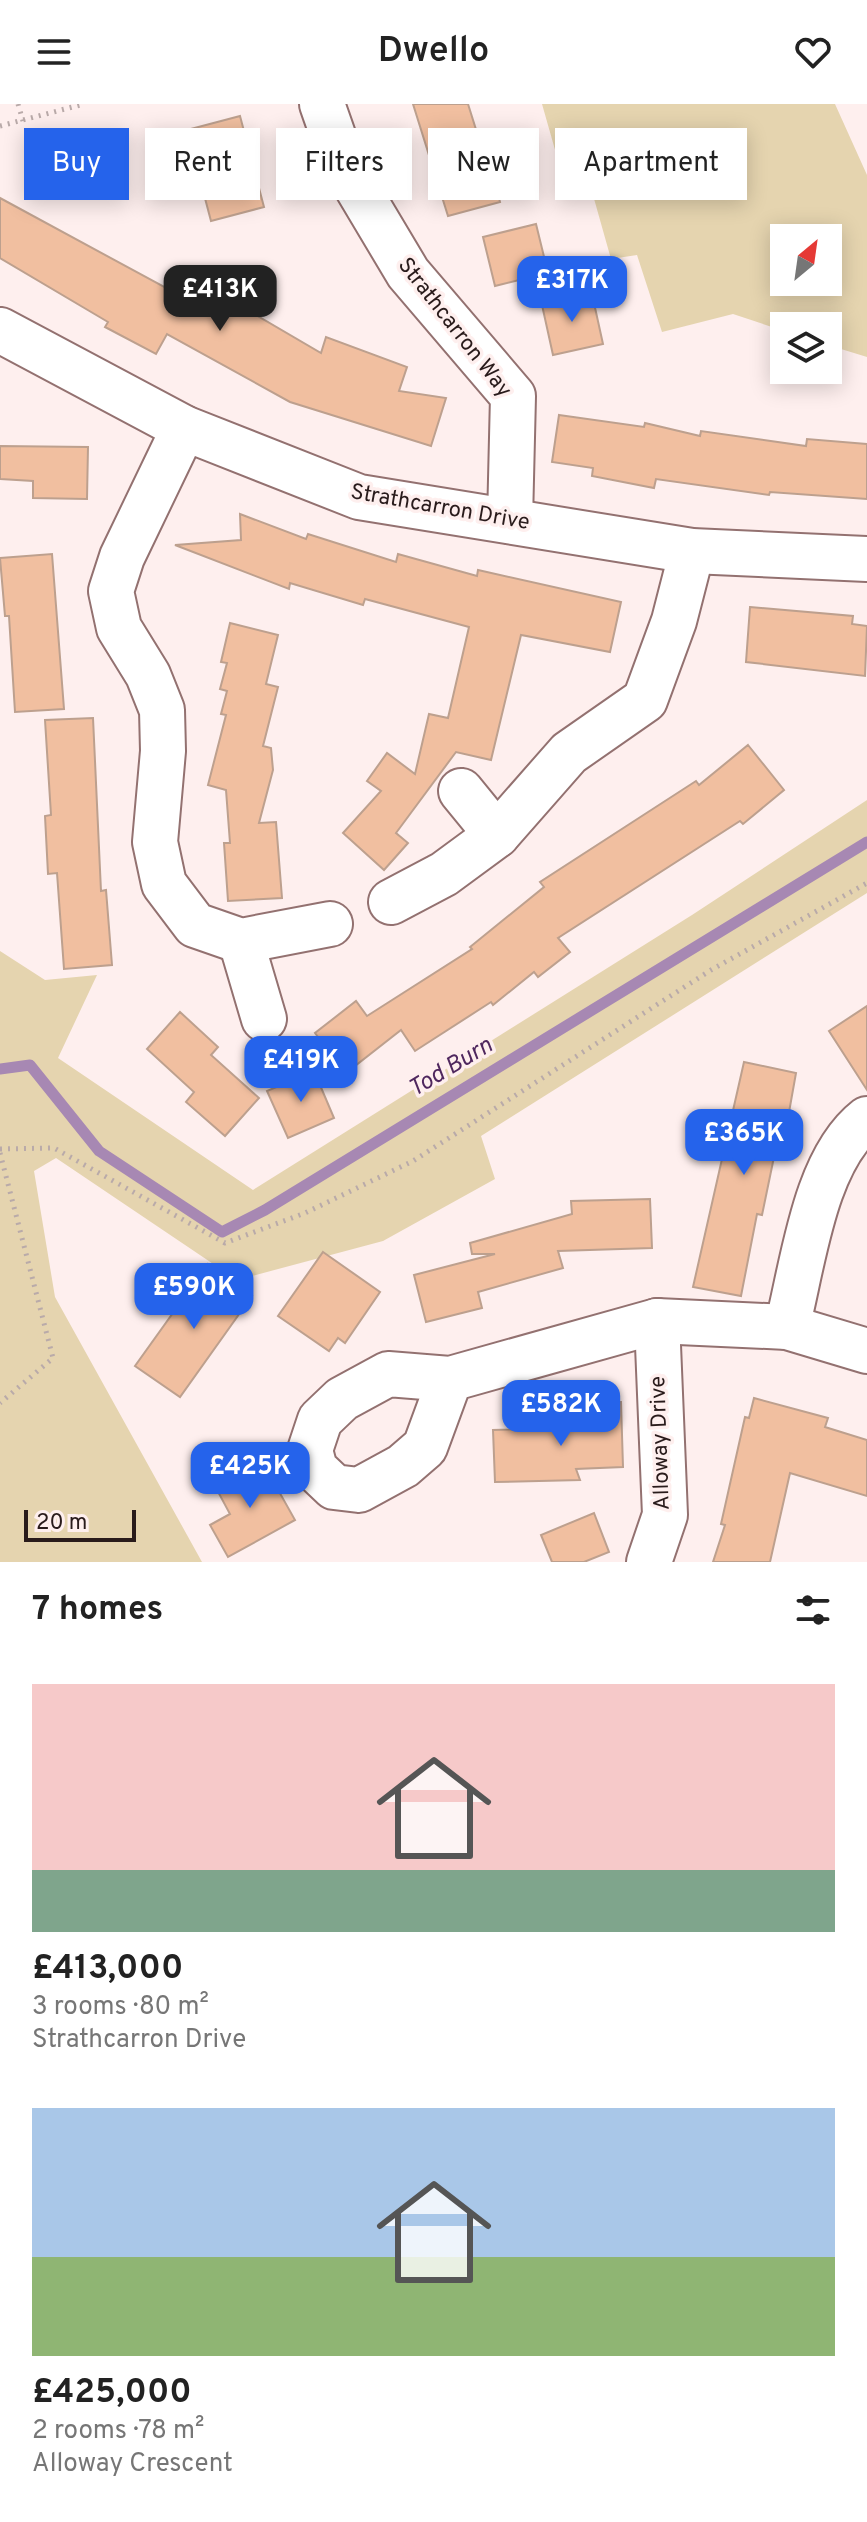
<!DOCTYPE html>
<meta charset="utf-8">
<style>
:root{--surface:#fff;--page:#f6f6f6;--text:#222;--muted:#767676;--accent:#2563eb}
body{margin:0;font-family:Overpass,sans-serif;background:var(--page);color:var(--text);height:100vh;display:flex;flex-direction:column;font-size:30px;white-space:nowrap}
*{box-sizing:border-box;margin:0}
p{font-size:26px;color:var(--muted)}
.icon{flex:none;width:44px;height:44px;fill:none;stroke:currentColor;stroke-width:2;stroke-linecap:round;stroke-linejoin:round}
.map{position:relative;height:1458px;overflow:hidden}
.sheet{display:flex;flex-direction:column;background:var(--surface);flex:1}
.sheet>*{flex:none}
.banner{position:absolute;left:24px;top:24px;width:820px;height:72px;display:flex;gap:16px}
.needle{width:52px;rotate:29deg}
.controls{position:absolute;left:770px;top:120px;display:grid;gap:16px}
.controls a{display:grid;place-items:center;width:72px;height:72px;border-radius:0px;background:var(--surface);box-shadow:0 4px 20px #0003;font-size:40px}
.scale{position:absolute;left:24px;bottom:20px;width:112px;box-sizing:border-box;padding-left:8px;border:4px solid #291b1b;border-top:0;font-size:22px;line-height:28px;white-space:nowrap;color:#291b1b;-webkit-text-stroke:6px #feefee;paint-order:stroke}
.price{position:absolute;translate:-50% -68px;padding:0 18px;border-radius:16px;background:var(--accent);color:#fff;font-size:26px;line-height:52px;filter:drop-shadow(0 2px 4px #0008)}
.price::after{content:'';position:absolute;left:50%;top:48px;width:24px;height:18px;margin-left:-12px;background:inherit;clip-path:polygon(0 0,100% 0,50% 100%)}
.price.active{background:#222;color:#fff}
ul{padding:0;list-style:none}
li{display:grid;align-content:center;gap:16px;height:424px;padding:0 32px}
li span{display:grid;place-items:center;height:248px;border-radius:0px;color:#555}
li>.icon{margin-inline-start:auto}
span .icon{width:144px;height:144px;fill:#fffc;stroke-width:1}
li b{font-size:34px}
h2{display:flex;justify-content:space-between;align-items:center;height:96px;padding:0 32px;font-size:34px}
.pill{padding:0 28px;border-radius:0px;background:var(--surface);box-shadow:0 4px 20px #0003;font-size:28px;line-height:72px}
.pill.active{background:var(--accent);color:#fff}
header{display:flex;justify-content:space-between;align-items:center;height:104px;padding:0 32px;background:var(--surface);font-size:36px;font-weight:600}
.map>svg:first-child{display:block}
.green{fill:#e5d4af;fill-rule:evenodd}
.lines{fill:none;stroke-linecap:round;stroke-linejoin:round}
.stream{stroke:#a788b3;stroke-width:11}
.building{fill:#f1bfa0;stroke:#bda08e;stroke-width:2}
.minor-casing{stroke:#937170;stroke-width:48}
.path{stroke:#b9aaa9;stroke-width:5;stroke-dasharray:2 6;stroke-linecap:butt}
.minor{stroke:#fff;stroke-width:44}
.labels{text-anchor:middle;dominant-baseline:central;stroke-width:7;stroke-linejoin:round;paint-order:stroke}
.street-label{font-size:22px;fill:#291b1b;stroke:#feefee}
.water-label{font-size:24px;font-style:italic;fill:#4f275e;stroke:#feefee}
</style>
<header><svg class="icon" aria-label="menu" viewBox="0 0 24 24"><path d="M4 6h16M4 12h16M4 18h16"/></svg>Dwello<svg class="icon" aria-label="heart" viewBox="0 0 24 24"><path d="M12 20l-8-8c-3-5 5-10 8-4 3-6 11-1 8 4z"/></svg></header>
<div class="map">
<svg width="867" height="1458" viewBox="0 0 867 1458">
<rect width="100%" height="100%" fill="#feefee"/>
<g class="green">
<path d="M542,0H835L867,71V253L828,241V222H784V227L733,210L662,228L637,151L611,155L591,84L567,88ZM784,134H828V178H784Z"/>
<path d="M867,696V789L481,1032L495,1075L383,1137L237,1176L56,1054L34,1067L55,1193L202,1458H0V847L45,876L97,871L58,954L253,1086L692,811Z"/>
</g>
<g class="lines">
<path class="stream" d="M0,965L30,961L99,1047L222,1128L265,1106L867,738"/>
</g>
<g class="building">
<path d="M413,0H468L484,51L488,50L500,98L448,112Z"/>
<path d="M240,12L264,103L211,117L187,26Z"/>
<path d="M0,94L203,204L216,182L252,201L249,207L321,249L326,233L407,263L399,287L446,294L431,342L290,298L167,230L156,250L105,223L108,218L0,154Z"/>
<path d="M536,120L548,169L495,182L483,133Z"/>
<path d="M592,190L603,240L553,251L542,201Z"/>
<path d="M559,311L644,323L645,319L700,332L701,327L806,342L807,335L867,340V395L770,388L769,391L656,375L654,384L592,372L593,364L552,358Z"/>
<path d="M0,342L88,343L87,395L33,394V377L0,375Z"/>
<path d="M240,410L306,435L308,430L396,458L398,450L477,472L478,466L621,498L610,548L521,531L491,656L456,648L396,729L408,739L384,766L343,729L381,687L367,677L387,649L415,670L429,610L448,614L469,523L365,495L363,501L290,479L289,485L175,441L241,436Z"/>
<path d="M52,450L64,605L15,608L9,512H5L0,454Z"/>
<path d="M750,503L853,512L852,520L867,522L865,572L746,558Z"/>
<path d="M230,519L278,531L266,580L278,583L263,642L271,644L273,666L259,719L276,718L282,794L228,797L224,739H230L226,686L208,681L226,611L221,610L227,587L220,585L227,559L221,558Z"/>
<path d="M93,614L101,787L106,786L112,861L64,865L57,769L48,770L45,712L51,711L45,616Z"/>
<path d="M748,641L784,686L743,720L740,717L558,834L570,848L538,873L534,868L493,901L491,898L415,947L401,926L346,969L315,929L356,897L367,912L472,845L470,843L544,783L540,778L696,677L699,681Z"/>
<path d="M867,902V986L829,927Z"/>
<path d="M180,908L218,943L211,951L259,994L225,1032L186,998L194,988L147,945Z"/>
<path d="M744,958L796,969L786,1025L780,1024L762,1111L757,1110L741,1192L693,1183Z"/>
<path d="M314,967L334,1014L288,1034L267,987Z"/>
<path d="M650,1095L652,1144L558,1147L563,1164L478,1188L482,1204L426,1218L414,1171L495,1150H472L470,1139L572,1110L571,1097Z"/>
<path d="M323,1148L380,1188L345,1239L338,1234L329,1247L278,1212Z"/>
<path d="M208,1160L252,1192L180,1293L135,1262Z"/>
<path d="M754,1294L828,1314L825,1323L867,1336V1392L790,1369L770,1458H713L725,1421L721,1420L745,1313L749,1314Z"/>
<path d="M621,1298L623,1363L576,1365L580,1376L495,1378L493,1326L583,1323V1299Z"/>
<path d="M263,1359L295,1416L228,1453L210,1421L230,1410L216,1384Z"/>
<path d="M594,1409L609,1448L584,1458H552L541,1431Z"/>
</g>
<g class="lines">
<defs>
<g id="minor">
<path d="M322,0L343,60L408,169L513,292L510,417"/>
<path d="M0,226L184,324L359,393L692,447L867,455"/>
<path d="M184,324L122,453L111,487L119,524L148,571L162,606L163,647L155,738L164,780L195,821L241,837L330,820"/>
<path d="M461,687L497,731"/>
<path d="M391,798L444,770L497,731L569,649L645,596L674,517L692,447"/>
<path d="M241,837L264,915"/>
<path d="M787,1223C803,1161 814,1056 867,1015"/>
<path d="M450,1275L425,1343L403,1362L359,1386L334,1383L315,1365L310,1346L320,1316L342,1295L388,1270L450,1275L657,1217L787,1223L867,1247"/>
<path d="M649,1458L665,1411L657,1217"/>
</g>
</defs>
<use href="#minor" class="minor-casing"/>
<g class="path">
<path d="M18,0L23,17"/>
<path d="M0,22L84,0"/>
<path d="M0,1045L54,1044L225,1139L305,1109L413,1057L711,866L867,779"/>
<path d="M0,1049L53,1254L0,1299"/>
</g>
<use href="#minor" class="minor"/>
</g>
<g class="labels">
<g class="street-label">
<text transform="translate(454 224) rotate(52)">Strathcarron Way</text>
<text transform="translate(440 404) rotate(10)">Strathcarron Drive</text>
<text transform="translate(661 1339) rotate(-92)">Alloway Drive</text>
</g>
<g class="water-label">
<text transform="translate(451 964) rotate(-31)">Tod Burn</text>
</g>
</g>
</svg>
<div class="controls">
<a><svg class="needle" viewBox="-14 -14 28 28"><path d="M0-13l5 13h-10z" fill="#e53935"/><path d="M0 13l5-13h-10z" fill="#767676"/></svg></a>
<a><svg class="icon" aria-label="layers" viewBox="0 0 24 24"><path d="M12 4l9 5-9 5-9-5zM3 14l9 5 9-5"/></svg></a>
</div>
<div class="scale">20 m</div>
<b class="price" style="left:572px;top:220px">£317K</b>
<b class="price active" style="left:220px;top:229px">£413K</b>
<b class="price" style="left:301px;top:1000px">£419K</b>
<b class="price" style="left:744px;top:1073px">£365K</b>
<b class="price" style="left:194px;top:1227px">£590K</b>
<b class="price" style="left:561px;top:1344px">£582K</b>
<b class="price" style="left:250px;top:1406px">£425K</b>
<div class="banner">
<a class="pill active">Buy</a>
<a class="pill">Rent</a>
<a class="pill">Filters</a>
<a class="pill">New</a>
<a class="pill">Apartment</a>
</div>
</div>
<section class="sheet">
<h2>7 homes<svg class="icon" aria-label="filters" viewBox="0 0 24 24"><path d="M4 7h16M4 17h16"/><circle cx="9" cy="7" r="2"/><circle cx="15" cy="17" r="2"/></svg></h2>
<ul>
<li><span style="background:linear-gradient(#f6c9c9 75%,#7fa58c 0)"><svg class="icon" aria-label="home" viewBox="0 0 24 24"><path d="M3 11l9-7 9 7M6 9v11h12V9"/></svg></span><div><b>£413,000</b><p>3 rooms · 80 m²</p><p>Strathcarron Drive</p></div></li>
<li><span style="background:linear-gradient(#a9c7e8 60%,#8fb573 0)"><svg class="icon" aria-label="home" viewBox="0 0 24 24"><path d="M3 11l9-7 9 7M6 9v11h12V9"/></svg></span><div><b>£425,000</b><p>2 rooms · 78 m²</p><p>Alloway Crescent</p></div></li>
</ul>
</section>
